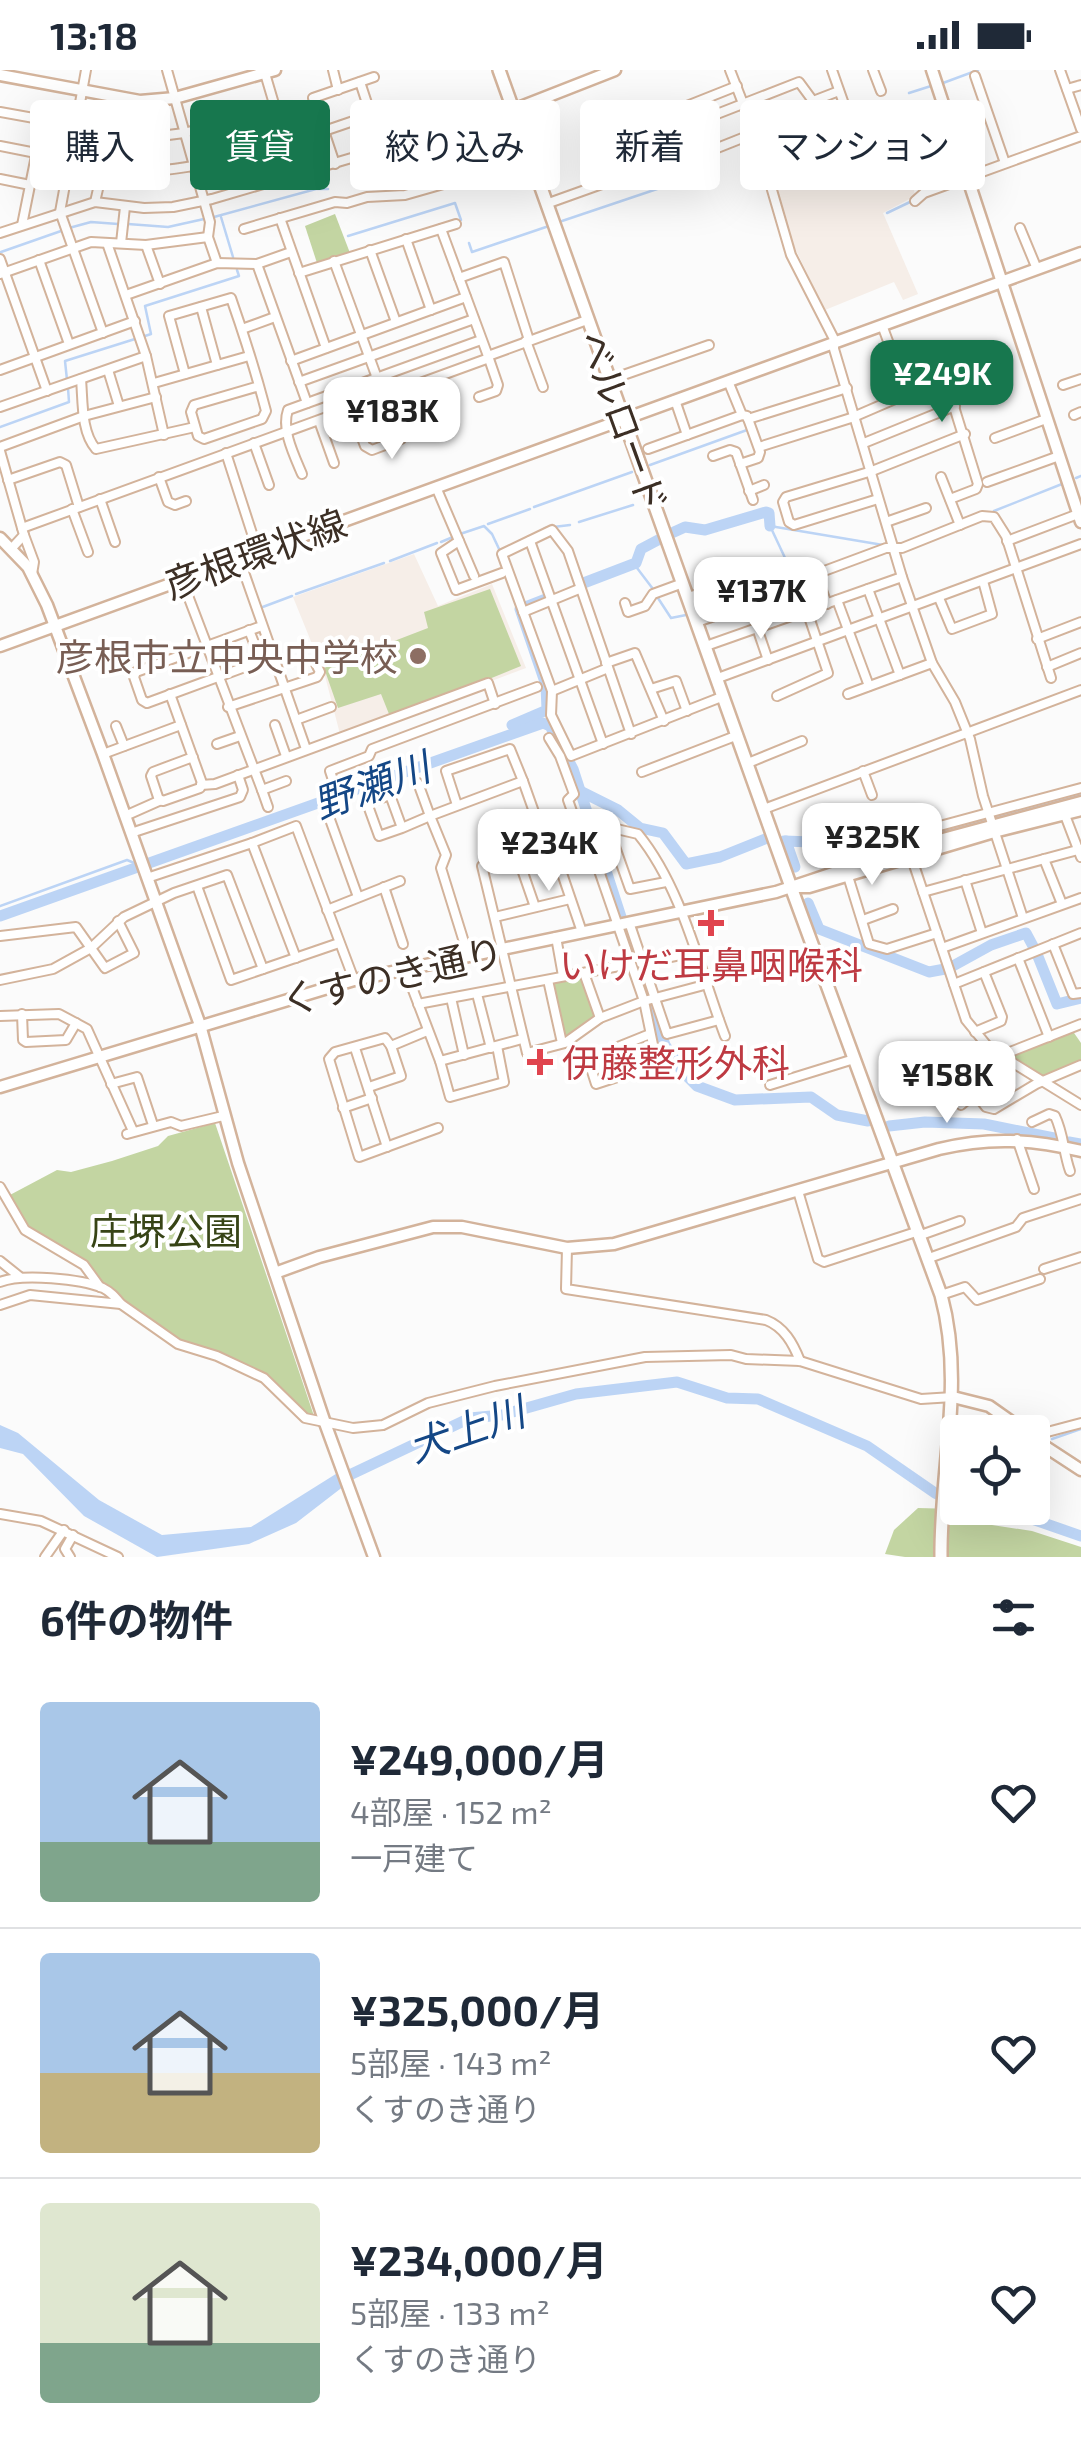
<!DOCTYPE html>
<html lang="ja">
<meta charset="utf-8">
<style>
:root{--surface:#fff;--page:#f6f6f7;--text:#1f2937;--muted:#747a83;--line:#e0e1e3;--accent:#17774e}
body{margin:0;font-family:"Exo 2","Noto Sans JP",sans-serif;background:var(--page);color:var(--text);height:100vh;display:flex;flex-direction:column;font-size:38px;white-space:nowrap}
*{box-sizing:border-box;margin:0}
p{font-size:32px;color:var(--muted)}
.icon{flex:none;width:55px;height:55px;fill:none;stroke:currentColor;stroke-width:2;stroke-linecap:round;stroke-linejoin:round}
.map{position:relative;height:1487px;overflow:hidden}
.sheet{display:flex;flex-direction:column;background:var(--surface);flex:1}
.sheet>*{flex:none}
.guide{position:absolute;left:30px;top:30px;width:1022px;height:90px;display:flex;gap:20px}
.tools{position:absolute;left:940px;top:1345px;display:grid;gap:20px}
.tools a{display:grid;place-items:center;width:110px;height:110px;border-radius:10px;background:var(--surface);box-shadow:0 10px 40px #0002;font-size:50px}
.price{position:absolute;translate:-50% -85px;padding:0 22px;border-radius:20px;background:#fff;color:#222;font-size:32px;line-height:65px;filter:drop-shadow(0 2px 5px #0008)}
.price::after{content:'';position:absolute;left:50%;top:60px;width:30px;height:22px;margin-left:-15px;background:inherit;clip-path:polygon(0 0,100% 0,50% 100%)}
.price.active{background:var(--accent);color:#fff}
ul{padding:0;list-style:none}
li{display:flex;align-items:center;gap:30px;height:250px;padding:0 40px}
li+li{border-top:2px solid var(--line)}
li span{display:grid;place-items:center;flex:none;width:280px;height:200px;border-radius:10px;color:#555}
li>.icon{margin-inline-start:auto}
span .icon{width:120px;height:120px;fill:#fffc;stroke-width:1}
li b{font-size:42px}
h2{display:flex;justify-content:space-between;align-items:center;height:120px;padding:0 40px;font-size:42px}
.chip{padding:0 35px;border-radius:10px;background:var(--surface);box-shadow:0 10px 40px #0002;font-size:35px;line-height:90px}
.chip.active{background:var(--accent);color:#fff}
.status{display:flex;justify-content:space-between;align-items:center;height:70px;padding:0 50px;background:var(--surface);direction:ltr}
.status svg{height:28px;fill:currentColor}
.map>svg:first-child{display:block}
.built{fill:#f6eee8}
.green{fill:#c3d5a2}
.water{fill:#bcd4f5}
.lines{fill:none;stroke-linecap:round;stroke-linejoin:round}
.stream{stroke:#bcd4f5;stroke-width:2.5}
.river{stroke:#bcd4f5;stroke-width:11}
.street-casing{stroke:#d3b39b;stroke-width:12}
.secondary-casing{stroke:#d3b39b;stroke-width:15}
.primary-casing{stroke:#d3b39b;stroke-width:16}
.street{stroke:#fff;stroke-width:8}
.secondary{stroke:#fff;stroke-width:10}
.primary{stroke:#fff;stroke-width:11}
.education-dot{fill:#8d6e63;stroke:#fff;stroke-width:4}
.health-dot{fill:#e0444e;stroke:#fff;stroke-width:4}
.labels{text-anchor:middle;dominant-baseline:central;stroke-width:8;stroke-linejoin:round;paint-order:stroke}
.street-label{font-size:38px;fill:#3c2f25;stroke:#fff}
.education-label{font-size:38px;fill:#785e54;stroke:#fff;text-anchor:end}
.health-label{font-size:38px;fill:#be3a42;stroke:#fff}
.park-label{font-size:38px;fill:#374416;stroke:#fff}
.water-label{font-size:40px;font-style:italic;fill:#144786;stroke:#fff}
</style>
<div class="status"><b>13:18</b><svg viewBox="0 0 49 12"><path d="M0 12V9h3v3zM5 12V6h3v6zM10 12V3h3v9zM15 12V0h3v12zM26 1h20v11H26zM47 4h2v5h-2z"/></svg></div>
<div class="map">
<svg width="1081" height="1487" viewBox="0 0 1081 1487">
<rect width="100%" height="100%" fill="#fbfbfb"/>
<g class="built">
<path d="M877,38L902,113L914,120L915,126L883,143L918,224L903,230L894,212L825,240L792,172L764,80Z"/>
<path d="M414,484L438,536L492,514L526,598L341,668L325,606L293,527Z"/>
</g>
<g class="green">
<path d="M335,144L350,183L317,193L305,156Z"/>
<path d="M490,519L521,596L391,649L381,624L338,638L324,598L428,558L424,542Z"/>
<path d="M580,906L583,907L595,949L565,968L551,914Z"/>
<path d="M1072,960L1081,973V992L1043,1006L1012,987Z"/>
<path d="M215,1053L314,1346L309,1353L303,1351L275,1312L248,1297L180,1273L162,1262L101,1215L86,1193L26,1159L8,1126L57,1100L71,1102L112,1091L158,1076L168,1066Z"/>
<path d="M918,1438L955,1439L992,1455L1032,1461L1081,1477V1487H905L885,1484L894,1460Z"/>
</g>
<path class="water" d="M0,1355L18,1363L99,1430L162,1465L251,1457L339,1402L344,1416L296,1453L249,1474L157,1487L84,1446L23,1384L0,1378Z"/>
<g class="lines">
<g class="stream">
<path d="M943,13L978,0"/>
<path d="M909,23L931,16"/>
<path d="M764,79L847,49"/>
<path d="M933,124L962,114"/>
<path d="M887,143L910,132"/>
<path d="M214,147L316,119H328"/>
<path d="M221,147L233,187"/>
<path d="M562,151L663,117"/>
<path d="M128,154L168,157L204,149"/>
<path d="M69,158L91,152L118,154"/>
<path d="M348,166L455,133L461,150"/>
<path d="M469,173L472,182L546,157"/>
<path d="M1,182L61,161"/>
<path d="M145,266L151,264L145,236L239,206L237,200"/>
<path d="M67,310L65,291L135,269"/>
<path d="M0,357L69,332L68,318"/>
<path d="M650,395L747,360"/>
<path d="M1076,408L1081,406"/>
<path d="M534,437L632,402"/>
<path d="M994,441L1062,414"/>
<path d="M579,452L633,435"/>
<path d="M488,454L530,439"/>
<path d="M770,456L883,475"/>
<path d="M771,458L808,537"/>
<path d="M538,463L545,458L570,455"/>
<path d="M460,464L484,456L492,464L500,481"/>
<path d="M441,472L453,467"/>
<path d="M390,491L437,473"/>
<path d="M634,494L653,519"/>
<path d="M296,524L384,493"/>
<path d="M656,525L671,548L686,545"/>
<path d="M260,538L292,526"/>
<path d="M0,836L127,790L139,795"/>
<path d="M1052,1369L1081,1359"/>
</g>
<g class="river">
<path d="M674,462L685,457L705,460L766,442L769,443L770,456"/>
<path d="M581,514L636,493L641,479L658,470"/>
<path d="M525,537L548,528"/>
<path d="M512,655L547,640L546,615L520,539"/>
<path d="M578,720L618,740L640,758L663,763L686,794L720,787L765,769"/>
<path d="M784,771L812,772L869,756L882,758L895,772L1081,723"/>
<path d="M786,771L795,797"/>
<path d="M808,833L819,859L929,902L945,899"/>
<path d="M0,846L543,653L550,656L573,699L621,847"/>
<path d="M625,860L665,975L682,1001L697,1016L735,1030L811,1027L837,1045L868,1051"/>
<path d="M1037,884L1057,934L1081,928"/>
<path d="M951,897L991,875L1026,863L1034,878"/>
<path d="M889,1056L925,1052L984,1054L1059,1069"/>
<path d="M1069,1072L1081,1074"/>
<path d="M339,1410L470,1348L502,1345L576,1324L677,1312L727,1328L758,1329L867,1376L935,1423L958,1434"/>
<path d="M969,1438L1029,1448L1081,1466"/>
</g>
<defs>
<g id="street">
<path d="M86,0L60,142L103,263"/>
<path d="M167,0L210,152L208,167L217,193"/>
<path d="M333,0L338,20"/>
<path d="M730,0L758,72L791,185L834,269V279L902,507L932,593L955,632L970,669L983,726L1023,848"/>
<path d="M832,0L844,34"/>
<path d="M873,0L881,21"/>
<path d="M1060,0L1081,59"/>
<path d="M975,6L1005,93"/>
<path d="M360,12L391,106"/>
<path d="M1067,19L1081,15"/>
<path d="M0,42L145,68L184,63L276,38"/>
<path d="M649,51L737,16"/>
<path d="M676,60L799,12L813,31L839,21"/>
<path d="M324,61L371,45"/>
<path d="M0,76L36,83"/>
<path d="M335,94L313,28L374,7"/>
<path d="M104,98C168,109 224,89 285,71L264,0"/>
<path d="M0,109L30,115"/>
<path d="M915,131L924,123L1081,66"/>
<path d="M95,132L111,63"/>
<path d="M546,134L652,96L662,100L755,63"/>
<path d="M280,148L326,278"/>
<path d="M22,155L43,51"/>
<path d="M1020,158L1037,199"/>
<path d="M244,159L335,132L347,133L367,127L405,125L447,113"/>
<path d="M441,159L488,286L587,250"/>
<path d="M0,163L95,132L144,138L173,137L212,129L382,79"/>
<path d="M406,169L431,240"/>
<path d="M107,173L146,286L164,365"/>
<path d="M121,173L125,137"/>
<path d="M146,175L160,214"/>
<path d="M370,180L396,252"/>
<path d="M0,189L47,321"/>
<path d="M39,190L69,274"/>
<path d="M334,191L377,308"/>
<path d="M257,194L307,333"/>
<path d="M299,203L456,154"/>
<path d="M0,204L91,172L146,175L208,167"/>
<path d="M459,208L504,192L529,270"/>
<path d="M126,225L217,193L257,194L291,182"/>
<path d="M201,237L217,295"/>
<path d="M882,255L892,282"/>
<path d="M242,259L275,247"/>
<path d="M526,271L543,317"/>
<path d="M938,285L978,414L976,419L950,429"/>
<path d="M291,291L466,227"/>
<path d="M0,300L135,251"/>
<path d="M108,300L119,336"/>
<path d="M912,302L940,290"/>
<path d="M185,304L169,246L231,228C244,265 256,303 266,341L262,349L204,369L198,366L191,342L194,335L259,316"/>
<path d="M81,309C83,332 81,362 96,379L195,357"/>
<path d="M609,310L709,275"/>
<path d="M728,311L742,345L747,346L760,382L758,388L740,394"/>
<path d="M299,312L474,249"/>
<path d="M154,313L249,286"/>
<path d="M1063,315L1081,309"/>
<path d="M479,327L496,321L498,315L488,286"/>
<path d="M675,330L687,365"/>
<path d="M0,337L146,286"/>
<path d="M351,339L365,376L372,380L401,369L385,326"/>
<path d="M1074,345L1081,342"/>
<path d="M748,349L847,318"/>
<path d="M319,351L334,393"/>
<path d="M995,368L1046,349"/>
<path d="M254,373L269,415"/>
<path d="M864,373L955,336"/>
<path d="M0,377L84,346L156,327"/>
<path d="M759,377L851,348L946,307"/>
<path d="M648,379L742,345"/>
<path d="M0,381L24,465L12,478"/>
<path d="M226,383L258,482"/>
<path d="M713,386L730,380L736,382L753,430"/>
<path d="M302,404C294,385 281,359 288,340L481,270"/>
<path d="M159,407L168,432L175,435L186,431"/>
<path d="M941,407L960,455"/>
<path d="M8,410L60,392L66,395L79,437"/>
<path d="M987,412L1059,386"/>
<path d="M436,417L474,506"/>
<path d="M749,421L764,415"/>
<path d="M100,429L115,472"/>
<path d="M878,429L794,455L789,452L783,432L786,427L872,401L965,364"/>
<path d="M72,439L88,482"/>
<path d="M886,452L926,438"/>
<path d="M22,458L489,288"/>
<path d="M24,465L34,492L32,504"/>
<path d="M459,471L441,483L456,520L502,503"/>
<path d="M530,471L603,674"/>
<path d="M1007,471L1078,444"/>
<path d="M239,488L306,679"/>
<path d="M182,510L262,720L286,711"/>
<path d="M868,519L900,605"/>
<path d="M688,527L778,499L783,522L697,552"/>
<path d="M939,528L952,559L992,544L983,511"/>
<path d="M837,530L869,616"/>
<path d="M625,533L628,542L645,536L653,524L683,513"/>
<path d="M827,534L816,504L886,478H902L982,446L994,447L1006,466L1051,608"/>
<path d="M523,542L579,519"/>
<path d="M259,557L136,602L134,607L142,630L147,633L272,587"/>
<path d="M757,558L768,590"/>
<path d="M249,560L261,591"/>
<path d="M1037,569L1081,552"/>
<path d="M706,576L902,507"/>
<path d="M606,593L635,583L664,651"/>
<path d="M1047,597L1081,583"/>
<path d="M718,608L1081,474"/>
<path d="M651,619L676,611L687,641"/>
<path d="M552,621L608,598"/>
<path d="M170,624L202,713L200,718L163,731L159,730L151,706L153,702L193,687"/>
<path d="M848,624L932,593"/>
<path d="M777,626L828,603L807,541"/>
<path d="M228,637L317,607L320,602L316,594"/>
<path d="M296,650L331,637"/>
<path d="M275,655L286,686"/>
<path d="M116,656L124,676"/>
<path d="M631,664L568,481L552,460L502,484L552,621L551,645L571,686L724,626"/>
<path d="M549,668L560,686L574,724L568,730L580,764"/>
<path d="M217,674L240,666"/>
<path d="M103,684L181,655"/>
<path d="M748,693L802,671"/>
<path d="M863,701L872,725"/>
<path d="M642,702L738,665"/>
<path d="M334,713L330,701L369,686L372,679L537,617"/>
<path d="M201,715L215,714L488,613L495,634"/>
<path d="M262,720L268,737"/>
<path d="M457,735L446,701L510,679L523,711"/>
<path d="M764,739L1081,620"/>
<path d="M1063,740L1081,787"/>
<path d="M328,744L358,827"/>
<path d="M125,746L161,730"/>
<path d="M608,757L630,819L666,812"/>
<path d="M402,758L379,766L367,733L390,725L402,758L430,746L418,713"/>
<path d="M843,758C873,749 875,752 899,767L1081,718"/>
<path d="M131,763L240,727L243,720L238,705"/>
<path d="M586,763L644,931L657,994L596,1014L588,989L650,964"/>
<path d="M252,773L296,756L354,910"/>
<path d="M552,774L582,862"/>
<path d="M910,783L966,950L989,978L1081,1035"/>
<path d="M517,785L535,837"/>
<path d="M1044,789L1062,834"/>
<path d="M847,803L869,874L887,879L937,863"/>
<path d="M147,808L252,773L296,888"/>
<path d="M965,810L982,863"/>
<path d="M197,816L231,910L339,873"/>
<path d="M384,817L403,874"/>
<path d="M923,822L1081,779"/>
<path d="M327,840L400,811"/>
<path d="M495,847L570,829"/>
<path d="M863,850L893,839"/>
<path d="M629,852L667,964L719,950"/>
<path d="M0,866L76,857L105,898L134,883L118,851"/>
<path d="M556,867L563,906"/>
<path d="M1053,874L1073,924L1081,923"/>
<path d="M942,878L1081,828"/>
<path d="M468,885L441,798L446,785L430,746L523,711L539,756L550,757L557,773"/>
<path d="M1018,888L1049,967"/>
<path d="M641,893L695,882"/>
<path d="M405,899L440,991L522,969"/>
<path d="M584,903L600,948"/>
<path d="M0,910L53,899L91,878L124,847L174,823L227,805L263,899"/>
<path d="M548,910L562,973"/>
<path d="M708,914L644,931L600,948L565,973L527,983L482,796L608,757L638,764C683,819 700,901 725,966"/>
<path d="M954,914L1081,863"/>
<path d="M477,924L491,978"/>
<path d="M451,928L464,985"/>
<path d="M418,934L630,894"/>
<path d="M22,944L23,970L26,972L66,970L76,953"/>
<path d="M0,946L59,944L87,959L133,1061"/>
<path d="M427,961L391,976L385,968L335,982L329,989L359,1087L438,1058"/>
<path d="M975,962L1001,951L1002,947L984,902"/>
<path d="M355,978L387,1077"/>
<path d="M1006,988L1010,982L1081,954"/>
<path d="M440,991L450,1027L504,1012L497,976"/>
<path d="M111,1014L137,1007L153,1055"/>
<path d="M770,1015L854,989"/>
<path d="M369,1017L401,1006L391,976"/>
<path d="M975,1023L986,1037L994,1039L1036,1014L1081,995"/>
<path d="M961,1035L1012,992"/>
<path d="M343,1038L372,1028"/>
<path d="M1032,1052L1049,1044L1055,1046C1064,1065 1063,1081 1070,1101"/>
<path d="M127,1064L171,1052L181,1056L223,1046"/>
<path d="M1017,1069L1034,1119"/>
<path d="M0,1117L25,1160L84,1195L100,1217"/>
<path d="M798,1121L818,1189L824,1192L919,1161"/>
<path d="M921,1165L960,1151"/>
<path d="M567,1178L566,1219L766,1250C784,1257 793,1273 800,1291"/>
<path d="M929,1188L1016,1157L1023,1148L1081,1129"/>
<path d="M0,1191L20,1207"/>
<path d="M1044,1199L1081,1187"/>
<path d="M0,1212C22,1203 81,1209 103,1218C111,1222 115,1227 121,1234"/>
<path d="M941,1225L965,1217L977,1230L1040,1209"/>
<path d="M0,1235L30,1225L121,1234L178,1274L217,1286L264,1308L305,1348L353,1358L383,1355L428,1333L495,1316L645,1287L731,1285L746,1289L800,1291L921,1329L953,1327"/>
<path d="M1032,1366L1081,1353"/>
<path d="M0,1444L41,1451L118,1487"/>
<path d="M45,1487L64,1460"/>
<path d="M70,1487L65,1479L73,1465"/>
</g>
<g id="secondary">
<path d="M932,0L1081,452"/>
<path d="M0,5L140,31L175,28L275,0"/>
<path d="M513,40L615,0"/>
<path d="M0,468L28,497L47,535L103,684L200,955L238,1093L325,1353L374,1487"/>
<path d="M0,576L1081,183"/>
<path d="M797,817H809L994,762L1081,740"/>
<path d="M0,1017L354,910L776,822L902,780L1081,732"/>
<path d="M275,1203L319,1187L433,1157H462L567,1178L614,1174L939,1079C989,1067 1031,1069 1081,1081"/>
<path d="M953,1327L989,1336L1026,1362"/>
<path d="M1032,1368L1081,1400"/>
</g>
<path id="primary" d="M499,0L791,817L941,1225C965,1313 940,1398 941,1487"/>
</defs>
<use href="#street" class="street-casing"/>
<use href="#secondary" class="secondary-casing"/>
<use href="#primary" class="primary-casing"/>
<use href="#street" class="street"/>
<use href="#secondary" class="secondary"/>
<use href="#primary" class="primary"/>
</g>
<circle class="education-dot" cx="418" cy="586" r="10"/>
<g class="health-dot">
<path d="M706 838h10v10h10v10h-10v10h-10v-10h-10v-10h10z"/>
<path d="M535 977h10v10h10v10h-10v10h-10v-10h-10v-10h10z"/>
</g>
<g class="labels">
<g class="street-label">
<text transform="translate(624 351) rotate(70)">ベルロード</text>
<text transform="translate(255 483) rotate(-20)">彦根環状線</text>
<text transform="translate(392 905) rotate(-13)">くすのき通り</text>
</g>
<g class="education-label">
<text x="398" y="586">彦根市立中央中学校</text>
</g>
<g class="health-label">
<text x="711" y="894">いけだ耳鼻咽喉科</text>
<text x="562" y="992" text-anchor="start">伊藤整形外科</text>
</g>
<g class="park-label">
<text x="166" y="1160">庄堺公園</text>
</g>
<g class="water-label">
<text transform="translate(371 714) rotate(-20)">野瀬川</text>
<text transform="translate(466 1358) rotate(-19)">犬上川</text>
</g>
</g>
</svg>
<div class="tools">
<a><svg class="icon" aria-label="locate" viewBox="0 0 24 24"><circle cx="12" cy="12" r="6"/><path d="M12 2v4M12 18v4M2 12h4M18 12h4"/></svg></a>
</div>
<b class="price active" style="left:942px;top:355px">¥249K</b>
<b class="price" style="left:392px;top:392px">¥183K</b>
<b class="price" style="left:761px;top:572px">¥137K</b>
<b class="price" style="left:872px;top:818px">¥325K</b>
<b class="price" style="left:549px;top:824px">¥234K</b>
<b class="price" style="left:947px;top:1056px">¥158K</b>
<div class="guide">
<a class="chip">購入</a>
<a class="chip active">賃貸</a>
<a class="chip">絞り込み</a>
<a class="chip">新着</a>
<a class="chip">マンション</a>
</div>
</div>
<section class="sheet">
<h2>6件の物件<svg class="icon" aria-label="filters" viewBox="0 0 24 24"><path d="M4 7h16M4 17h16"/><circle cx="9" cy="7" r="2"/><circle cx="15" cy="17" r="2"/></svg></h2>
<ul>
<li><span style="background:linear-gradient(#a9c7e8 70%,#7fa58c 0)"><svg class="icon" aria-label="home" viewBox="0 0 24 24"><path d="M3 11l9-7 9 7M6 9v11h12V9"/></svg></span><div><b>¥249,000/月</b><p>4部屋 · 152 m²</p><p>一戸建て</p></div><svg class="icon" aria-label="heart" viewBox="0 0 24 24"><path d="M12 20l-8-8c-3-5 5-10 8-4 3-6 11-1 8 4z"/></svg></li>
<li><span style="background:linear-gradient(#a9c7e8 60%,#c2b280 0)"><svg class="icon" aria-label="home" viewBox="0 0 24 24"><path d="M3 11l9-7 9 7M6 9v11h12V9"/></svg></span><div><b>¥325,000/月</b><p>5部屋 · 143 m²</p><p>くすのき通り</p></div><svg class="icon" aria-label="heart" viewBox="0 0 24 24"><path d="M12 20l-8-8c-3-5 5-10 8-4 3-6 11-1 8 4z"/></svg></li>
<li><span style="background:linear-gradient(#dfe7d0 70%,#7fa58c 0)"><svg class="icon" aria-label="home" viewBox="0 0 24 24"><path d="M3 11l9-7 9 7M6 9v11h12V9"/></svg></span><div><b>¥234,000/月</b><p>5部屋 · 133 m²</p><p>くすのき通り</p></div><svg class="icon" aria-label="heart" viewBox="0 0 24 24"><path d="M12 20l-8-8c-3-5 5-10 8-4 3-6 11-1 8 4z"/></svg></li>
</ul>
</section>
